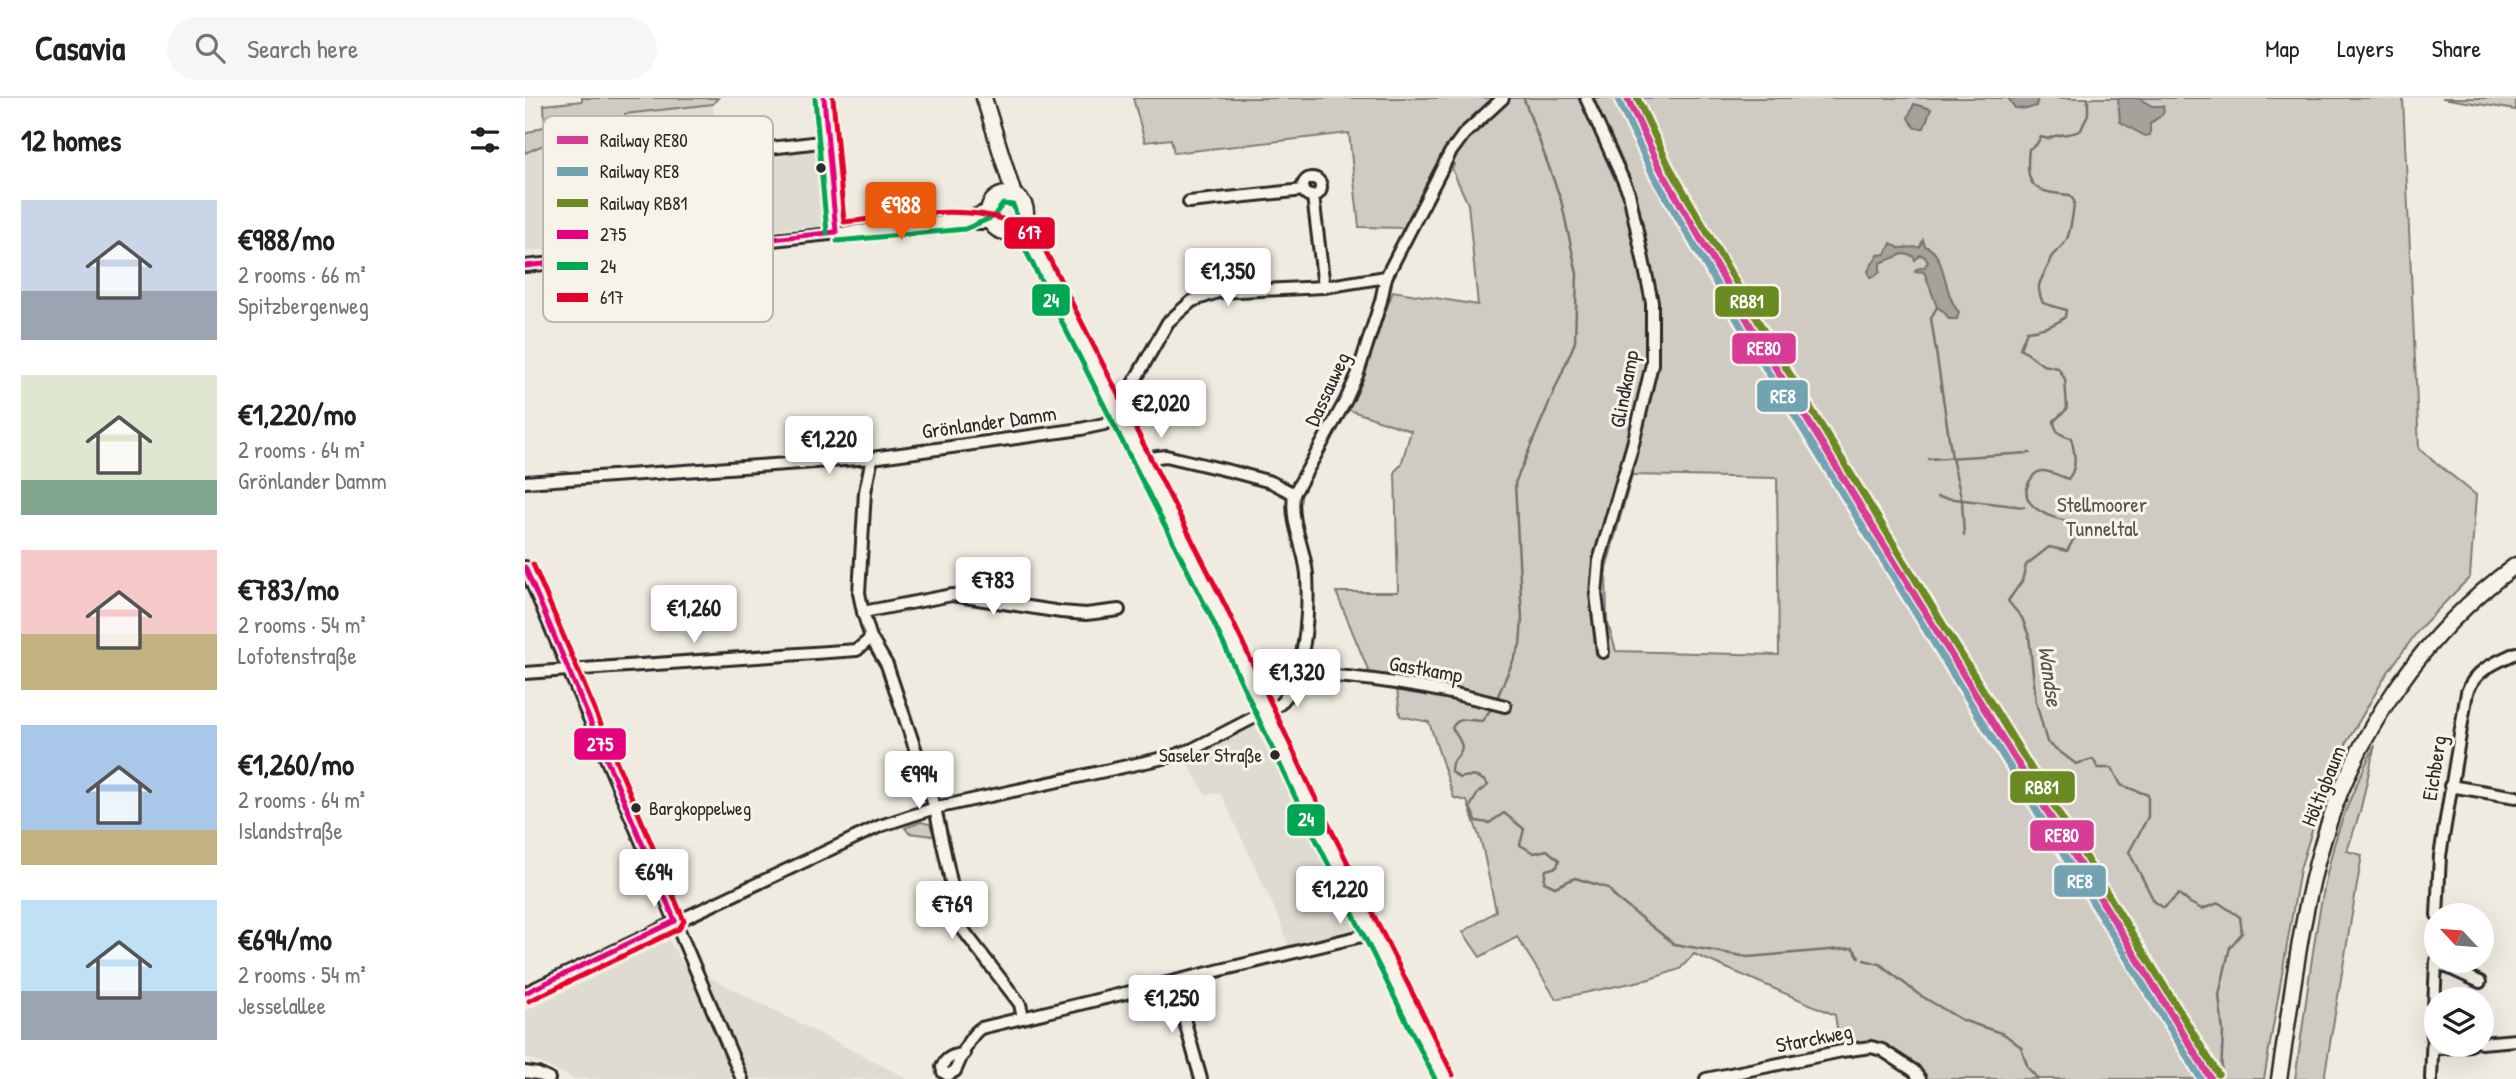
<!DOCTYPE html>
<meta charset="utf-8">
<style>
:root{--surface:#fff;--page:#f6f6f6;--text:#202124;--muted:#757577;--line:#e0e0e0;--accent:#ea580c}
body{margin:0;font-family:"Patrick Hand",sans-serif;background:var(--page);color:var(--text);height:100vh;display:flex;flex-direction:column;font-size:26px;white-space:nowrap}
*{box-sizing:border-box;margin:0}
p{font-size:23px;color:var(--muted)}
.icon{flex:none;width:38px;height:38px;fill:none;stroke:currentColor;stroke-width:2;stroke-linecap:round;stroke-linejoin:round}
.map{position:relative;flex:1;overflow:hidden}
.drawer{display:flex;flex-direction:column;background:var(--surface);width:525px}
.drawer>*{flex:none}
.needle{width:46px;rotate:296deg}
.controls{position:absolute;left:1899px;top:805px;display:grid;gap:14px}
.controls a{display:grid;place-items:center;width:70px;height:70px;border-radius:50%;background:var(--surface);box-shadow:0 7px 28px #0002;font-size:35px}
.price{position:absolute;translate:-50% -60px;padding:0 16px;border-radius:7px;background:#fff;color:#222;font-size:23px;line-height:46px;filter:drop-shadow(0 2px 4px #0008)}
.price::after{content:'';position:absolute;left:50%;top:42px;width:21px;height:16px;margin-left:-10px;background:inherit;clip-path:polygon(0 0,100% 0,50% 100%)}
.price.current{background:var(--accent);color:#fff}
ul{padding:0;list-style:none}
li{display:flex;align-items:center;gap:21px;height:175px;padding:0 21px}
li span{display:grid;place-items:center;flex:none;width:196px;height:140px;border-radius:0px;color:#555}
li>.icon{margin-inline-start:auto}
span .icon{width:84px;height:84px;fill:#fffc;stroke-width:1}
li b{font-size:30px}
h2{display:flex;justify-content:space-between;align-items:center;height:84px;padding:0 21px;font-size:30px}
header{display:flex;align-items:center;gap:42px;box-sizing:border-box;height:98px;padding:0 35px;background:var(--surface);border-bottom:2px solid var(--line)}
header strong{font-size:33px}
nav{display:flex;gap:38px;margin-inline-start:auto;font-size:24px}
.search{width:490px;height:63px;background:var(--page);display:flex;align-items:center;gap:18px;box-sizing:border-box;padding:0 24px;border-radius:38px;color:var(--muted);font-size:26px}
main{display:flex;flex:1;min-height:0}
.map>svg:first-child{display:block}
.built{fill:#dedbd1}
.green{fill:#cfcbc2;stroke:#7d7b76;stroke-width:2;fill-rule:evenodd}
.water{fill:#a4a29a;stroke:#74726e;stroke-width:2}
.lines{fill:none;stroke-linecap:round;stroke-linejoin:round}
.stream{stroke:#74726e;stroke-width:2.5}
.minor-casing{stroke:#2b2b2b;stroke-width:16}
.major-casing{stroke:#2b2b2b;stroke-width:19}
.minor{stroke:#f7f3e8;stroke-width:10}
.major{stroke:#f7f3e8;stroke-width:14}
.bus-1-casing{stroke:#f7f3e8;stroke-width:10}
.bus-2-casing{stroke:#f7f3e8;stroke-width:10}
.bus-3-casing{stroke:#f7f3e8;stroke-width:10}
.bus-1{stroke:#e5007d;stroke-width:5}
.bus-2{stroke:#00a651;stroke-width:5}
.bus-3{stroke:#e4002b;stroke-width:5}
.rail-1-casing{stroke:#f7f3e8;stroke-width:12}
.rail-2-casing{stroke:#f7f3e8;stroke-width:12}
.rail-3-casing{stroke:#f7f3e8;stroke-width:12}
.rail-1{stroke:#d83c96;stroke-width:7}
.rail-2{stroke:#72a3b2;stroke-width:7}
.rail-3{stroke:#6a8a22;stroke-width:7}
.bus-dot{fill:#2b2b2b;stroke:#f7f3e8;stroke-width:2.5}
.labels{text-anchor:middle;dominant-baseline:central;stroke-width:6;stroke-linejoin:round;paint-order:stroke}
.bus-label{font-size:19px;fill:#2b2b2b;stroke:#f7f3e8;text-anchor:end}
.street-label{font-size:21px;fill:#2b2b2b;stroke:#f7f3e8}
.park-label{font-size:21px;fill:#545351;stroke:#f7f3e8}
.water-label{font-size:23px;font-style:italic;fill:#555552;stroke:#f7f3e8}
.key{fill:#f7f3e8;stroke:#bab7af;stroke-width:2}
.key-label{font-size:19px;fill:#2b2b2b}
.line-badge{stroke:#f7f3e8;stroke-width:2.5}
.badge-label{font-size:19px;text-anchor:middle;font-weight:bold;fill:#fff}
</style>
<header>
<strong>Casavia</strong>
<div class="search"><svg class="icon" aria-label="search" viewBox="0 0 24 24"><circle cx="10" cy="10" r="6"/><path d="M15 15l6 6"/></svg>Search here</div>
<nav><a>Map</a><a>Layers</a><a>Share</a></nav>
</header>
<main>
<section class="drawer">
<h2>12 homes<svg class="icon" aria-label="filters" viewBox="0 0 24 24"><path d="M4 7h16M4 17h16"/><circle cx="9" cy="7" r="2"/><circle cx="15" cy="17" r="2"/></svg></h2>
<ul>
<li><span style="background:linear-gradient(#c9d6e8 65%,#9aa5b1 0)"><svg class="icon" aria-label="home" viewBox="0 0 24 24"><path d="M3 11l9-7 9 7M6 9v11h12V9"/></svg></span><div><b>€988/mo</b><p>2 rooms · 66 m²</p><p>Spitzbergenweg</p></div></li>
<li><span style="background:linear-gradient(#dfe7d0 75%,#7fa58c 0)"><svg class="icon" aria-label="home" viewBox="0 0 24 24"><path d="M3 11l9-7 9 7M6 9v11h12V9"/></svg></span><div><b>€1,220/mo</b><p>2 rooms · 64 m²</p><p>Grönlander Damm</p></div></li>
<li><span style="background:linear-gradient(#f6c9c9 60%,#c2b280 0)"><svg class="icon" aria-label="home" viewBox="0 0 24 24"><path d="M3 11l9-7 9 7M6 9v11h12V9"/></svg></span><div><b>€783/mo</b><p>2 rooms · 54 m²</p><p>Lofotenstraße</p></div></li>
<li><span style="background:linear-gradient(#a9c7e8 75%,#c2b280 0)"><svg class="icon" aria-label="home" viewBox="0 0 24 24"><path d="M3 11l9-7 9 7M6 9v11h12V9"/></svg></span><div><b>€1,260/mo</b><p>2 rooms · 64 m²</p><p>Islandstraße</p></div></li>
<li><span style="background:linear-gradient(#bfe0f5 65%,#9aa5b1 0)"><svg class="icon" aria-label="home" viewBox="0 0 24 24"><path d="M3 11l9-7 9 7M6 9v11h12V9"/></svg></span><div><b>€694/mo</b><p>2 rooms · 54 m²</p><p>Jesselallee</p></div></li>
</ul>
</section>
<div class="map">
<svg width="1991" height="981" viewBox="0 0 1991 981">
<rect width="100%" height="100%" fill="#efebe0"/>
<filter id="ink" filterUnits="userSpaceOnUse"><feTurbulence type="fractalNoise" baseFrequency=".0143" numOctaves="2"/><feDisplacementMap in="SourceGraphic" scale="14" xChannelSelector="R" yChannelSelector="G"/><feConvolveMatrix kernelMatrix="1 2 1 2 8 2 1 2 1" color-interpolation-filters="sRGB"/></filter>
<g filter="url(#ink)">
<g class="built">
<path d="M188,6L194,63L282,51L291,53L298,59L305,116L300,128L295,131L278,129L222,135L208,140L127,149L125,146L101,148L100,152L91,153L79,143L73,73L56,69L69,109L70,146L68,151L61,156L50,158L46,154L25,157L24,151L0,153V55L13,49L24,39L97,16Z"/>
<path d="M729,627L756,679L780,710L836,828L764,851L756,825L696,696H680L661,663Z"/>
<path d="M144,842L157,865L383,981H49L0,958V913Z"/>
</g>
<g class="green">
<path d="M57,0H193L188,6L100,16V36L23,45L0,55V36L20,28L19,7L57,3Z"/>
<path d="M608,0H1878L1894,351L1951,397L1945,479L1895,530L1861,577L1822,644L1800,691L1775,771L1739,981H1398L1377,959L1315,949L1310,917L1169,856L1155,871L1125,881L1031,901L992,839L955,859L938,834L971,813L957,747L942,703L929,700L904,624L875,618L872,591L966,607L965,599L844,574L811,494H873L870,373L876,367L886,333L824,312L868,193L953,207L943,106L927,71L929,67L923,50L910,69L879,130L834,129L824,35L649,55L646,41L620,44ZM1107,377L1252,380L1254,557L1091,553L1082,522L1081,471Z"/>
<path d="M1917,0H1991V12Z"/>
<path d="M1850,647L1835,714L1822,753L1837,757L1799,981H1770C1782,904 1789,823 1809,747C1819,712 1834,680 1850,647Z"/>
<path d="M396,724L405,726L409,738L384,735L380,730Z"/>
</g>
<g class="water">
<path d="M1483,0H1513L1511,8L1502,11L1490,10Z"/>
<path d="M1613,0L1627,8H1638C1642,18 1630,20 1625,26V37L1620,38L1595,24L1593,0Z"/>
<path d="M1389,6L1406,11L1399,30H1390L1383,20Z"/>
<path d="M1398,142L1400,148C1422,155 1418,198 1434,214L1432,221H1424L1419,214L1412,209L1400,176L1397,173L1390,174L1391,171L1399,169L1403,164L1399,158L1395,157L1390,162L1388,158L1378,156L1355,165V174L1350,178L1345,179L1343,173L1353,157L1361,156L1366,145L1374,150L1395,149Z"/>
</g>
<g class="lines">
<g class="stream">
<path d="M1563,0V16L1556,32C1544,39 1533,34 1523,41L1516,39L1511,47L1504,51C1500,88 1507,94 1545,97L1549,103C1549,112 1545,134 1542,141C1538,149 1532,152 1527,158C1524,162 1525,164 1523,168C1515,184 1510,187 1518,205L1541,212L1540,219C1531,227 1515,232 1502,233L1495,250L1518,267L1533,270L1540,281L1542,311L1529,323C1530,334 1535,337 1546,340C1550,355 1553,369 1543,381C1535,378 1524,372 1516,373C1510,374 1507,379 1504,384C1491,410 1531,422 1549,424L1552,435L1542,453L1524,449L1501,467L1497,483L1483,503L1497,520L1504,538L1511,604L1522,644L1551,666L1568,661L1573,670H1587L1596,687L1623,697V719L1604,754L1629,803L1639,810L1654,796L1665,805L1677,811L1694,805L1715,819L1717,835L1705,849L1694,897L1698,934L1696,978"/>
<path d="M1412,209L1406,220L1427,360L1437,403L1439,437"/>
<path d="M1404,361L1505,355"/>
<path d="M1412,399L1499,409"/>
<path d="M972,600L995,547L997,521L990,385L1050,244L1052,176L1036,102L999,1"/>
<path d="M967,610L957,623C945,623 934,617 927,630C937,646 943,649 927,665L926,673L934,680C945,677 956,677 963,687L953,695L945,709L951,723L964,725L979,715L999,731L995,747L1009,755L1022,752L1034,762L1032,769L1021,772L1019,784L1030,789L1050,780L1083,790L1091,800L1149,846L1223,859L1328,850L1334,859"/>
<path d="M1339,862L1355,866L1393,896L1437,922L1479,936L1496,949L1503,970L1513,981"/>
</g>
<defs>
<g id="minor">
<path d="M299,0L311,134"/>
<path d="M1061,0L1104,95L1127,204V266L1108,346L1074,463L1071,496L1078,554"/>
<path d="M196,56L303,43"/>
<circle cx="787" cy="89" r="9"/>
<path d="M788,98L799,189"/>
<path d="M71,102L54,80V74L59,69L67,71L70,77L76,161"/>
<path d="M664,104L779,92"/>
<path d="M438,122L463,112"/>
<path d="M0,168L438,122L445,125H466"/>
<path d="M588,304L598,298L605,291L643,224L667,203L693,194L799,189L861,179"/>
<path d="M347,360L340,394L334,495L338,514L346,540L362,567L410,710L432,811L439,833L495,906L498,920"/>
<path d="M616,361L641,358L709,374L746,384L769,396"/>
<path d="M0,384L347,360L556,331L579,326L596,319"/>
<path d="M0,469L217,981"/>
<path d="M338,514L427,497L536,514L561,516L594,512"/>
<path d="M0,575L332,552L346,540"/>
<path d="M773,576C843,578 912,590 980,608"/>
<path d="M1925,688L1991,699"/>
<path d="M1912,817L1915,758L1942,594C1950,572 1971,564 1991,555"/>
<path d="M1911,864L1955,884"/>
<path d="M649,885L676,981"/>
<path d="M0,895L355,728L410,710L648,658L668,651L755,606C781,579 784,512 782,476C779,447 765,426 769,396L821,302L833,275L856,203L861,179L925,55L939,36L978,0"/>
<path d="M1956,945L1991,942"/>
<path d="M1908,951L1945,947"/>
<path d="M439,956C429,957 421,959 417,969L418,974L423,977L430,973C437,959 443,938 456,930L849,835"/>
<path d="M0,974L13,976L24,981"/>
<path d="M1181,981L1317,953L1346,949L1357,952L1389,973L1395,981"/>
<path d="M1906,981L1911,863"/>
</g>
<g id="major">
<path d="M459,0L489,97"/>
<circle cx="482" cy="115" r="19"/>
<path d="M498,125L628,388L693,513L780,699L920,981"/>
<path d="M1754,981C1767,901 1775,818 1799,740C1832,632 1899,534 1991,467"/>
</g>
</defs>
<use href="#minor" class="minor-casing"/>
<use href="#major" class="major-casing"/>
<use href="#minor" class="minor"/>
<use href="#major" class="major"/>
<defs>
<g id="bus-1">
<path d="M299,0L311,134"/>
<path d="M0,168L311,134"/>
<path d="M0,469L150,823"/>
<path d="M0,895L150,823"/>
</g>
<g id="bus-2">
<path d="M290,1L302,135"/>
<path d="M312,143L440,131L468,119L478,106L488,107L491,115L490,128L500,151L685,517L772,703L910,981"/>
</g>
<g id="bus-3">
<path d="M308,0L319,124C380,119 467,97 515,142L701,509L788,695L928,977"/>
<path d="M4,903L154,831L159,823L8,466"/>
</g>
</defs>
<use href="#bus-1" class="bus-1-casing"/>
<use href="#bus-2" class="bus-2-casing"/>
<use href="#bus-3" class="bus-3-casing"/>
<use href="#bus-1" class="bus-1"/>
<use href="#bus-2" class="bus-2"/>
<use href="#bus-3" class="bus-3"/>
<defs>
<path id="rail-1" d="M1102,0L1136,72L1239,251L1686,981"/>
<path id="rail-2" d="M1094,4L1128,76L1232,256L1676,981"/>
<path id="rail-3" d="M1112,0L1144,68L1247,247L1693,976"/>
</defs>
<use href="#rail-1" class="rail-1-casing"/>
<use href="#rail-2" class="rail-2-casing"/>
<use href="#rail-3" class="rail-3-casing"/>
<use href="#rail-1" class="rail-1"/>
<use href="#rail-2" class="rail-2"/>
<use href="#rail-3" class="rail-3"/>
</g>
</g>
<g class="bus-dot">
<circle cx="296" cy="70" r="6"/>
<circle cx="750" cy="657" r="6"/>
<circle cx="111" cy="710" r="6"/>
</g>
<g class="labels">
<g class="bus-label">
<text x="737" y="657">Saseler Straße</text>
<text x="124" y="710" text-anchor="start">Bargkoppelweg</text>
</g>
<g class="street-label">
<text transform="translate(802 291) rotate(-65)">Dassauweg</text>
<text transform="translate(1099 291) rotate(-79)">Glindkamp</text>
<text transform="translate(464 324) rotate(-8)">Grönlander Damm</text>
<text transform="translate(901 571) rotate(10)">Gastkamp</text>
<text transform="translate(1909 670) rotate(-81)">Eichberg</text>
<text transform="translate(1798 688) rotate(-68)">Höltigbaum</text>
<text transform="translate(1289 940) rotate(-11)">Starckweg</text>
</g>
<g class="park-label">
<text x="1577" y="406">Stellmoorer<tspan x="1577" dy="24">Tunneltal</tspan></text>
</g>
<g class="water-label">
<text transform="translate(1526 578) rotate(82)">Wandse</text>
</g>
</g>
<rect x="18" y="18" width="230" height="206" rx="10" class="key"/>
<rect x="32" y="38" width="31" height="8" fill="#d83c96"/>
<rect x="32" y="69" width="31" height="9" fill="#72a3b2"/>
<rect x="32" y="101" width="31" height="8" fill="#6a8a22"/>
<rect x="32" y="132" width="31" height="9" fill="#e5007d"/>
<rect x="32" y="164" width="31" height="8" fill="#00a651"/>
<rect x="32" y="195" width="31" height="9" fill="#e4002b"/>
<g class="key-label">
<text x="75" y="49">Railway RE80</text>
<text x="75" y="80">Railway RE8</text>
<text x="75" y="112">Railway RB81</text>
<text x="75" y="143">275</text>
<text x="75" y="175">24</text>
<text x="75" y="206">617</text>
</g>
<g class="line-badge">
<rect x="478" y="118" width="53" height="34" rx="7" fill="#e4002b"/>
<rect x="506" y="185" width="40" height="34" rx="7" fill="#00a651"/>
<rect x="1189" y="187" width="66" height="33" rx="7" fill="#6a8a22"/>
<rect x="1206" y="234" width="66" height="33" rx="7" fill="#d83c96"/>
<rect x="1231" y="281" width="53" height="34" rx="7" fill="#72a3b2"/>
<rect x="48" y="629" width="54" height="34" rx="7" fill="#e5007d"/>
<rect x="1484" y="672" width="67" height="34" rx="7" fill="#6a8a22"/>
<rect x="761" y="705" width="40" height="34" rx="7" fill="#00a651"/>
<rect x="1504" y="721" width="66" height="33" rx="7" fill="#d83c96"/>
<rect x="1528" y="766" width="54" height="34" rx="7" fill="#72a3b2"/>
</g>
<g class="badge-label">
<text x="505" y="141">617</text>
<text x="526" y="209">24</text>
<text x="1222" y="210">RB81</text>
<text x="1239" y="257">RE80</text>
<text x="1258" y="305">RE8</text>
<text x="75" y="653">275</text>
<text x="1517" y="696">RB81</text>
<text x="781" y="728">24</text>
<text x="1537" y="744">RE80</text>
<text x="1555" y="790">RE8</text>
</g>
</svg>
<div class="controls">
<a><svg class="needle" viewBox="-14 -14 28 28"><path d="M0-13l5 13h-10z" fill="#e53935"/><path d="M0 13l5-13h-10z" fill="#757577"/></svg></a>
<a><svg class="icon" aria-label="layers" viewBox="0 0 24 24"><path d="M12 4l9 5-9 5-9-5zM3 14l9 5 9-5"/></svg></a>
</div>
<b class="price current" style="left:376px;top:144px">€988</b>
<b class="price" style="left:703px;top:210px">€1,350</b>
<b class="price" style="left:636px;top:342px">€2,020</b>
<b class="price" style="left:304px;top:378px">€1,220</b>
<b class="price" style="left:468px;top:519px">€783</b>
<b class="price" style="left:169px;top:547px">€1,260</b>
<b class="price" style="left:772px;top:611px">€1,320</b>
<b class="price" style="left:394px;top:713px">€994</b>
<b class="price" style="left:129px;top:811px">€694</b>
<b class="price" style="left:815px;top:828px">€1,220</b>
<b class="price" style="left:427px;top:843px">€769</b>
<b class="price" style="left:647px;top:937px">€1,250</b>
</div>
</main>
